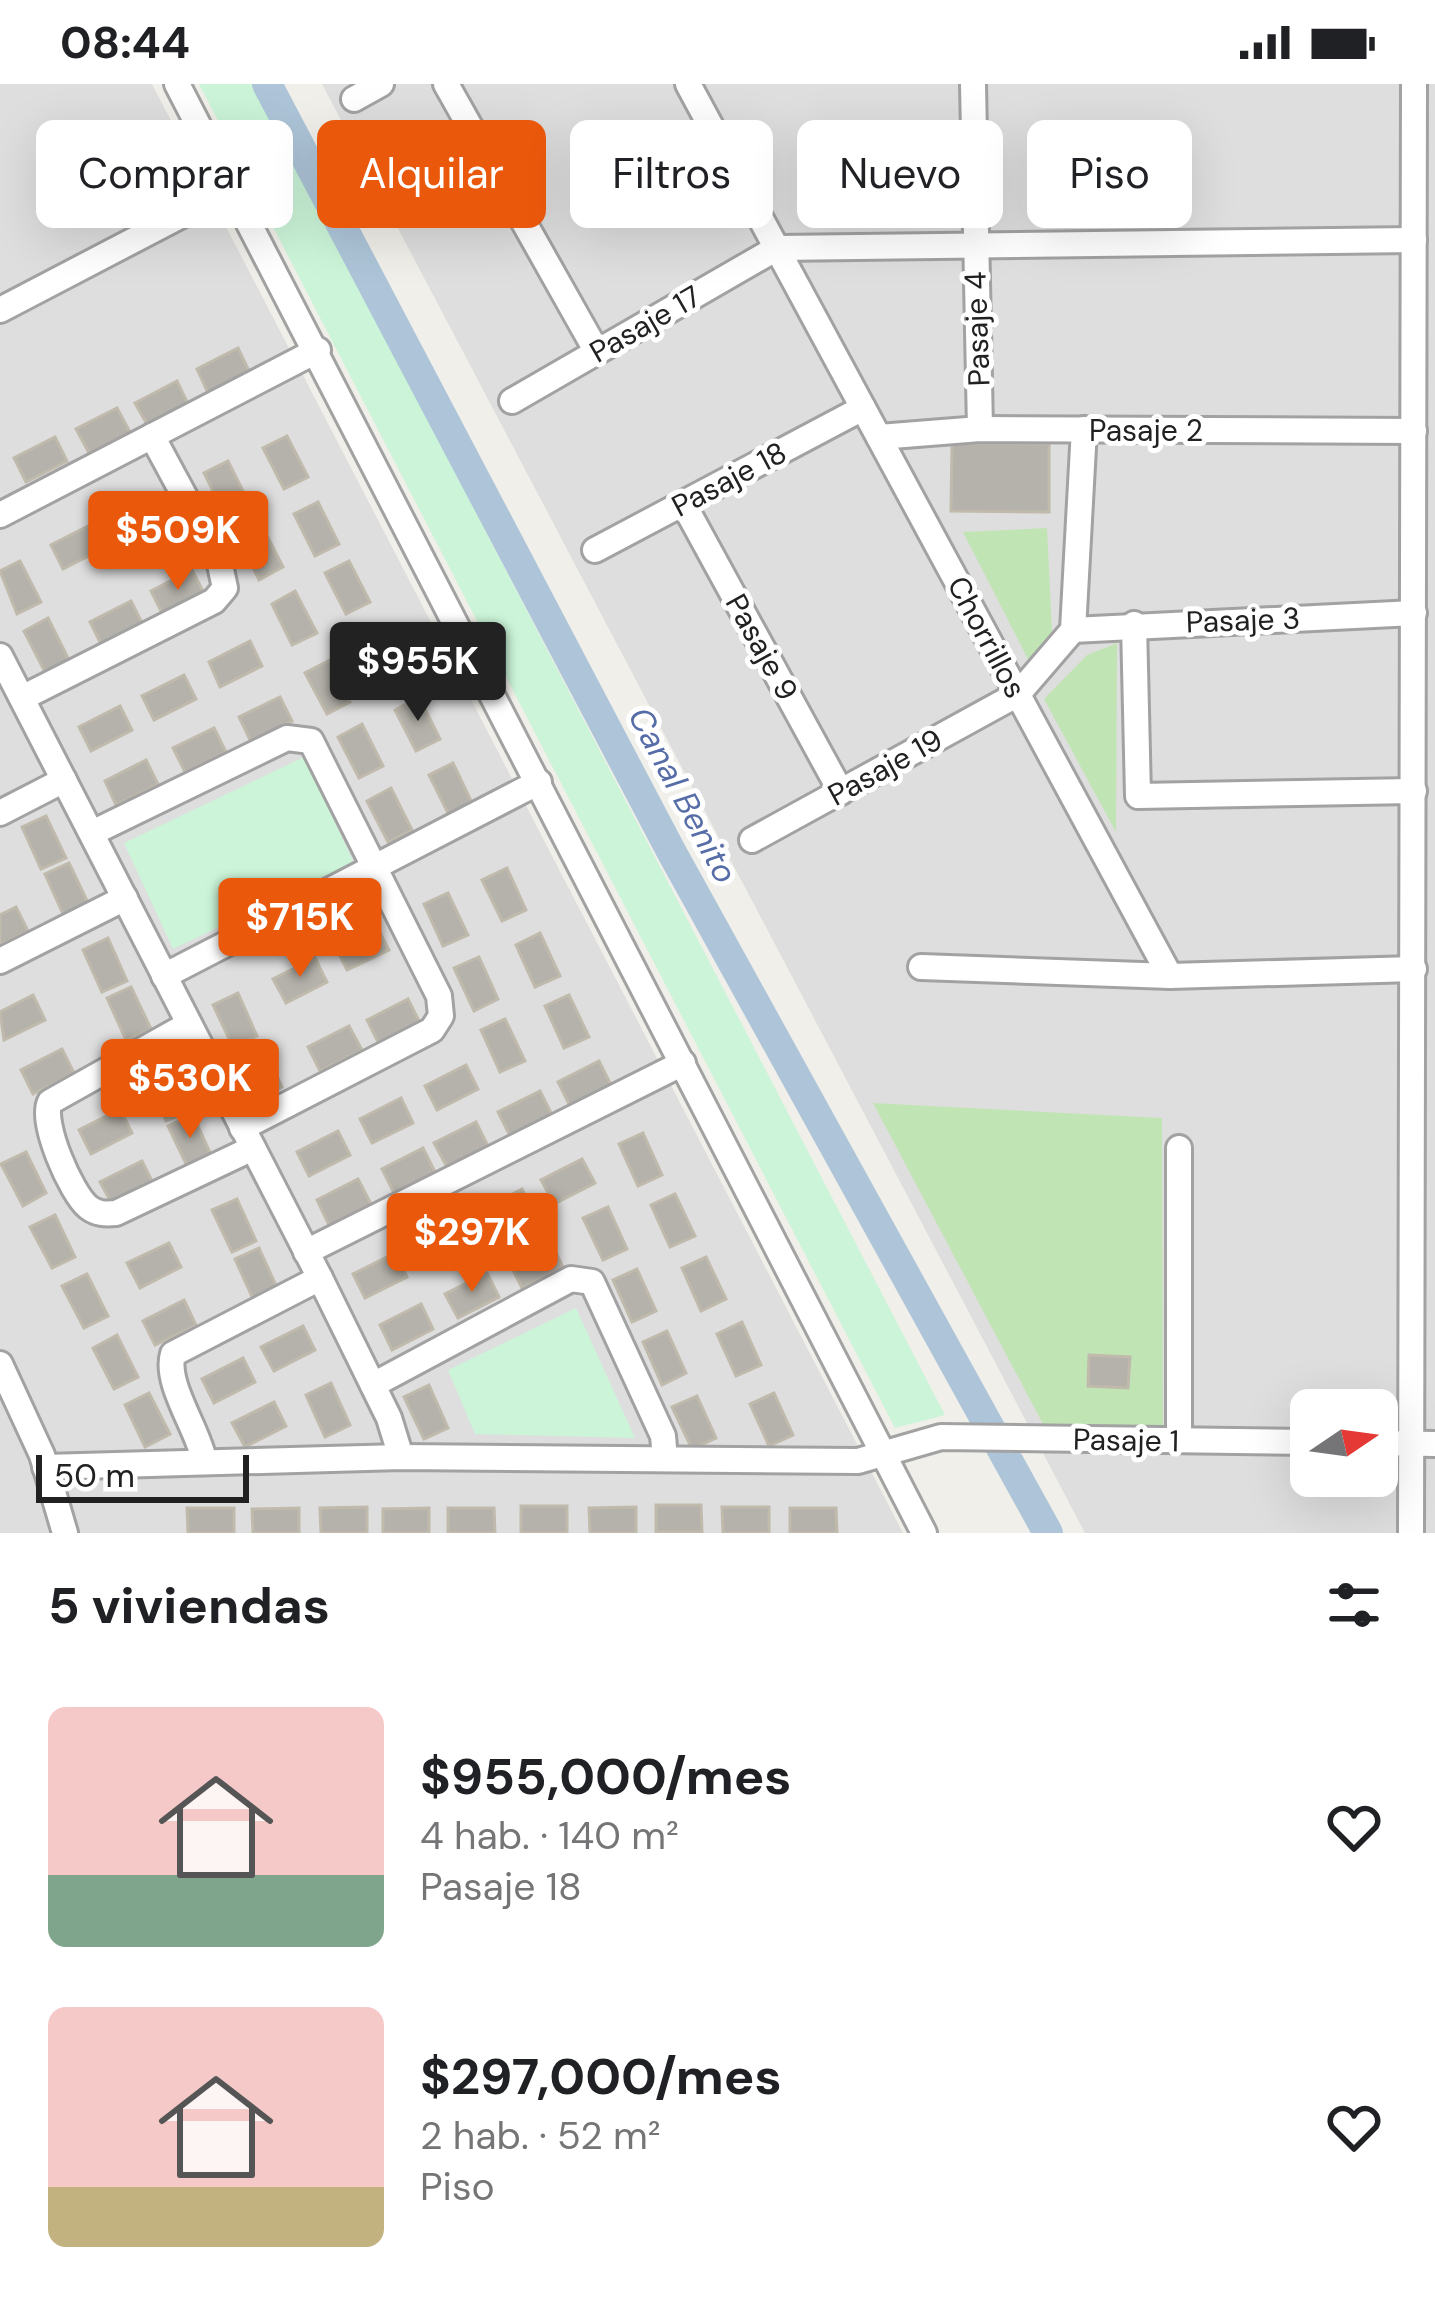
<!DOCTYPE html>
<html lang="es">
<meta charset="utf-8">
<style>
:root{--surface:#fff;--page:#f2f2f2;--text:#202124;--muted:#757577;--accent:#ea580c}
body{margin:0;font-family:"DM Sans",sans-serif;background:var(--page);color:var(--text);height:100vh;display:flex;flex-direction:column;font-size:45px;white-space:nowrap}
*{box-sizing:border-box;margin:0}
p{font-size:39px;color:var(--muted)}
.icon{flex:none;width:66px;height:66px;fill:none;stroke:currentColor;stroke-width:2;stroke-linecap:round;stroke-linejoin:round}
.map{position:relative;height:1449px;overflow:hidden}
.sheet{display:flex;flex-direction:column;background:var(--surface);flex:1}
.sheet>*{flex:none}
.hud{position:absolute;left:36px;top:36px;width:1365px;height:108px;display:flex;gap:24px}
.needle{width:78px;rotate:77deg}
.buttons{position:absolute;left:1290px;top:1305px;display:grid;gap:24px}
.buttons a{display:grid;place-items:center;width:108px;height:108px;border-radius:18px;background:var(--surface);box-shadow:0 12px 48px #0002;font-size:60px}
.scale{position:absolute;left:36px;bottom:30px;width:213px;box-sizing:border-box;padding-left:12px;border:6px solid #212121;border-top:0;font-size:33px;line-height:42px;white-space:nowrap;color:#212121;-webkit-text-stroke:9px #fff;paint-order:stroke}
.price{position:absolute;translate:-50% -102px;padding:0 27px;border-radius:12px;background:var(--accent);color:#fff;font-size:39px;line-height:78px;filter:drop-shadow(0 3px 6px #0008)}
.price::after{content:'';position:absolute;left:50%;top:72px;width:36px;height:27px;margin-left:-18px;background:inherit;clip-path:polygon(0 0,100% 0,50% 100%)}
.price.selected{background:#222;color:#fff}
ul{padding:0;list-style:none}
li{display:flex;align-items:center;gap:36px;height:300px;padding:0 48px}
li span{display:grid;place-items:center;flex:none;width:336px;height:240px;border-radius:18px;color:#555}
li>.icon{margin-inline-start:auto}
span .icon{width:144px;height:144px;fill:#fffc;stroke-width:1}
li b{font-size:51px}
h2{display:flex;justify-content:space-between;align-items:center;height:144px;padding:0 48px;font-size:51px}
.chip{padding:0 42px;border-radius:18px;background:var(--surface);box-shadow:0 12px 48px #0002;font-size:42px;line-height:108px}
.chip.selected{background:var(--accent);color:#fff}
.status{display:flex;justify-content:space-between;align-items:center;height:84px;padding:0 60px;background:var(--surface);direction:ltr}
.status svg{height:33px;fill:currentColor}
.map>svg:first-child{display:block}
.residential{fill:#dfdede;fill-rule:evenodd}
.grass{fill:#c1e4b5}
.park{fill:#cbf4d8}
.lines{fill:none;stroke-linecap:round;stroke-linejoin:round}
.canal{stroke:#aec5d9;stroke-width:30}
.building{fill:#b5b2ab;stroke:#c0baac;stroke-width:3}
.street-casing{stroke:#a2a2a2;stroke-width:30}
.street{stroke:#fff;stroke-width:24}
.labels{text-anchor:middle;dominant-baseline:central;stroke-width:10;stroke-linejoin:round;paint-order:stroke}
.street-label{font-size:30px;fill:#212121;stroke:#fff}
.water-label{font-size:33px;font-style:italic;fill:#576da7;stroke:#fff}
</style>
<div class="status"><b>08:44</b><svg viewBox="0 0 49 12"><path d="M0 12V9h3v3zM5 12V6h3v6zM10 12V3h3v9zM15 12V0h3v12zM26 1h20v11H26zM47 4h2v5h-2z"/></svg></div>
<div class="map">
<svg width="1435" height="1449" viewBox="0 0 1435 1449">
<rect width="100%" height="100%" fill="#f0efe9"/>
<g class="residential">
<path d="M0,0H152L903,1449H0Z"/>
<path d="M322,0H1435V1449H1085ZM1311,1326H1377V1392H1311Z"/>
</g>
<g class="grass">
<path d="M1047,444L1052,548L1029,577L963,448Z"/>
<path d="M1117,559L1116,748L1044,615L1087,571Z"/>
<path d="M873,1019L1162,1034L1163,1345L1044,1342Z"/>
</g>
<g class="park">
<path d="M199,0H253L945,1331L895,1344Z"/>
<path d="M304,673L354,779L173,865L124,759Z"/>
<path d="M576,1224L635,1354L475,1350L448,1286Z"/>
</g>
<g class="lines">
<path class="canal" d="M267,0L671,767L1048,1449"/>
</g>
<g class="building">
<path d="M238,264L250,289L208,309L197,285Z"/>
<path d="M177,297L189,322L148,342L135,319Z"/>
<path d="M117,324L130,348L89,369L76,345Z"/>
<path d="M287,352L308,393L284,405L263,364Z"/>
<path d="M55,353L67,377L26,398L14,374Z"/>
<path d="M952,359L1049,360V428L951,427Z"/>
<path d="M228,377L249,419L225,431L204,389Z"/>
<path d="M156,411L168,435L126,456L115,431Z"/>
<path d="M318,418L339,460L315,472L294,430Z"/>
<path d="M92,440L104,464L63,485L51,461Z"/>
<path d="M262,442L283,483L259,496L238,454Z"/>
<path d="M20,477L41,518L17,530L0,487Z"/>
<path d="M349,477L370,518L346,530L325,489Z"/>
<path d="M192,486L205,511L163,531L151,507Z"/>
<path d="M295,507L317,549L292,561L272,520Z"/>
<path d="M131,517L143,541L102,562L90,538Z"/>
<path d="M48,534L69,576L45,588L24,547Z"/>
<path d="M388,552L409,593L385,606L364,564Z"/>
<path d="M250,557L262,582L220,603L209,578Z"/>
<path d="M330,576L350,618L327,630L305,589Z"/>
<path d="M184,591L196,615L154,636L142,612Z"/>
<path d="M280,613L292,637L251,658L239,633Z"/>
<path d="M419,613L440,655L416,667L395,626Z"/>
<path d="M120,622L132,646L91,667L79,643Z"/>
<path d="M362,640L383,682L359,694L338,653Z"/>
<path d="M214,644L226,668L185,688L173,664Z"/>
<path d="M146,676L158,700L116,721L105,697Z"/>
<path d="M453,679L473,721L450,733L429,691Z"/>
<path d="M391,704L412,746L388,758L367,717Z"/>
<path d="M46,732L66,774L41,785L22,743Z"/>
<path d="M69,779L89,821L64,832L45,790Z"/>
<path d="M507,784L526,826L502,837L482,796Z"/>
<path d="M448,809L468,851L443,862L424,820Z"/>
<path d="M16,823L28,847L0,861V831Z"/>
<path d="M376,841L389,866L347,886L335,862Z"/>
<path d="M540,849L560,892L535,903L516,861Z"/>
<path d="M108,854L127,897L102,908L83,866Z"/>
<path d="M479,873L498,915L474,927L454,884Z"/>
<path d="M315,874L327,898L286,919L273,895Z"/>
<path d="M131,903L151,945L126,956L107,914Z"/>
<path d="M238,909L257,952L233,963L213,921Z"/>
<path d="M33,911L45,936L4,956L0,928Z"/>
<path d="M569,911L589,953L564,964L545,922Z"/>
<path d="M408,915L420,939L379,960L367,936Z"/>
<path d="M505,935L525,977L500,988L481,946Z"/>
<path d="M349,942L362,966L320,987L308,963Z"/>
<path d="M263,962L282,1003L257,1015L238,973Z"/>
<path d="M62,965L74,989L33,1010L21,986Z"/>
<path d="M599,977L611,1001L570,1022L558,998Z"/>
<path d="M466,981L478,1005L437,1026L425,1002Z"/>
<path d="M171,983L190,1026L166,1037L147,995Z"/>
<path d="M540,1007L552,1031L510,1052L498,1028Z"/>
<path d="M401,1014L413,1039L372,1059L360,1035Z"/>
<path d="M120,1025L132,1049L91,1070L79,1046Z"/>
<path d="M193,1031L212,1073L188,1084L168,1042Z"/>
<path d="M476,1038L488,1062L447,1083L434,1059Z"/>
<path d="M338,1047L350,1071L309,1092L297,1068Z"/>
<path d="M643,1049L662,1091L638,1102L619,1060Z"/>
<path d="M423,1064L435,1088L394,1109L382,1085Z"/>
<path d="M26,1068L46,1109L23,1122L1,1080Z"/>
<path d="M582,1075L595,1099L554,1120L541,1096Z"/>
<path d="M142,1077L154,1101L113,1122L100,1098Z"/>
<path d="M358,1095L371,1120L329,1141L317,1116Z"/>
<path d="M522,1105L534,1129L493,1151L481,1126Z"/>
<path d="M675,1110L695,1152L670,1163L651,1121Z"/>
<path d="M237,1115L256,1157L232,1168L212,1126Z"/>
<path d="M608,1123L627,1165L603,1176L583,1134Z"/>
<path d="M55,1131L75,1173L52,1184L30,1143Z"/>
<path d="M460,1137L473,1161L431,1182L419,1158Z"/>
<path d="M169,1159L181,1183L140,1204L127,1179Z"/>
<path d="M551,1159L563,1183L522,1204L510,1180Z"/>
<path d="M259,1164L278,1206L254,1217L235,1175Z"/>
<path d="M395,1169L407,1193L365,1214L353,1190Z"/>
<path d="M706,1173L726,1215L701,1227L682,1184Z"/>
<path d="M637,1185L656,1227L632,1238L613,1196Z"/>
<path d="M487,1189L499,1213L458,1234L445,1210Z"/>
<path d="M87,1190L108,1232L84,1244L62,1202Z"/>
<path d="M184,1216L196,1241L155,1261L143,1237Z"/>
<path d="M421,1220L433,1245L392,1266L380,1241Z"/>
<path d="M742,1238L761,1281L736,1292L717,1250Z"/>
<path d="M303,1242L315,1266L274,1287L261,1263Z"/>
<path d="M667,1247L686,1289L662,1301L643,1258Z"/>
<path d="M117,1251L138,1293L114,1305L93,1264Z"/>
<path d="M1089,1271L1130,1273L1128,1304L1088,1302Z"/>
<path d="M243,1274L255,1298L214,1319L202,1295Z"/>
<path d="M331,1299L350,1341L325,1353L306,1311Z"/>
<path d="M429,1301L448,1344L424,1355L404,1313Z"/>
<path d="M149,1309L170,1350L145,1363L125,1321Z"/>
<path d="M774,1309L793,1351L769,1362L750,1320Z"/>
<path d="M697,1312L716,1354L692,1365L672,1323Z"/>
<path d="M274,1318L286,1342L245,1363L232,1339Z"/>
<path d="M656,1421H701L702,1448H656Z"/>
<rect x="521" y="1422" width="46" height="27"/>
<path d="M367,1423V1449H321L320,1424Z"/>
<path d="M636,1423V1449H590L589,1424Z"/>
<path d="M722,1423H769V1449H723Z"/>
<path d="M187,1424H234V1449H188Z"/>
<path d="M299,1424V1449H253L252,1425Z"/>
<path d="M429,1424V1449H383V1425Z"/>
<path d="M448,1424H494L495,1449H448Z"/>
<path d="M790,1424H836L837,1449H790Z"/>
</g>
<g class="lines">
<defs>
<g id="street">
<path d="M177,0L924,1449"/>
<path d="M446,0L597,268"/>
<path d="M688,0L1170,892"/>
<path d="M973,0L980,345"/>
<path d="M354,15L381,0"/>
<path d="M0,226L272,84"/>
<path d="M512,317L777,164L1414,156"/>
<path d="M879,353L980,345L1414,347"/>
<path d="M683,419L841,708"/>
<path d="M0,431L318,266"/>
<path d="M595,466L863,324"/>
<path d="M1134,540L1138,712L1414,707"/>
<path d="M1073,546L1414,529"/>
<path d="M0,572L320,1194L389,1334L401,1373"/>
<path d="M22,614L214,517L225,504L219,476L152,352"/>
<path d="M0,729L64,696"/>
<path d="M92,749L287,654L311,657L439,912L441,932L432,946L242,1044"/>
<path d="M752,756L1018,610L1073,546L1084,345"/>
<path d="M0,877L125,814"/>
<path d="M921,883L1170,892L1414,885"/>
<path d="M164,892L539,698"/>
<path d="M189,940L50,1018C40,1038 71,1109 88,1123C97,1130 105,1130 116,1129L253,1064"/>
<path d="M1179,1064V1356"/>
<path d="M306,1168L683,979"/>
<path d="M0,1280L42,1371L65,1449"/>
<path d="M373,1301L571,1195L592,1198L663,1352L665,1375"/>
<path d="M1377,1359L1435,1360"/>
<path d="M204,1376C198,1345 164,1299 173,1270L320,1194"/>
<path d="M45,1383L401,1373L858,1377L941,1353L1311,1358"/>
<path d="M1411,1449L1414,0"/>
</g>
</defs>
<use href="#street" class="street-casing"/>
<use href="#street" class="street"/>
</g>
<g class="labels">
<g class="street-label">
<text transform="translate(645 240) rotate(-30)">Pasaje 17</text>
<text transform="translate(977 245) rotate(-92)">Pasaje 4</text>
<text x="1146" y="346">Pasaje 2</text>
<text transform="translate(729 395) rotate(-28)">Pasaje 18</text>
<text transform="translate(1243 536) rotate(-2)">Pasaje 3</text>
<text transform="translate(987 553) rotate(62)">Chorrillos</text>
<text transform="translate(762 563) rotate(61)">Pasaje 9</text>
<text transform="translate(885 683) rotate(-29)">Pasaje 19</text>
<text transform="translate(1126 1356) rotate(1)">Pasaje 1</text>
</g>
<g class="water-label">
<text transform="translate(683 711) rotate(62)">Canal Benito</text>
</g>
</g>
</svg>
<div class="buttons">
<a><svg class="needle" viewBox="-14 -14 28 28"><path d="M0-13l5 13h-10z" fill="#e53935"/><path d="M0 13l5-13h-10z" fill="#757577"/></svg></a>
</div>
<div class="scale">50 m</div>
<b class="price" style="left:178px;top:509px">$509K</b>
<b class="price selected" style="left:418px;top:640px">$955K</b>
<b class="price" style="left:300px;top:896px">$715K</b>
<b class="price" style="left:190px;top:1057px">$530K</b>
<b class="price" style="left:472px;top:1211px">$297K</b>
<div class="hud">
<a class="chip">Comprar</a>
<a class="chip selected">Alquilar</a>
<a class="chip">Filtros</a>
<a class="chip">Nuevo</a>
<a class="chip">Piso</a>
</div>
</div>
<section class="sheet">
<h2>5 viviendas<svg class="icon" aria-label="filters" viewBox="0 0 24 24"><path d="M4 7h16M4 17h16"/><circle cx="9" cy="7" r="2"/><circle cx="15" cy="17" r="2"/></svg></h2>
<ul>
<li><span style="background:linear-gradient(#f6c9c9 70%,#7fa58c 0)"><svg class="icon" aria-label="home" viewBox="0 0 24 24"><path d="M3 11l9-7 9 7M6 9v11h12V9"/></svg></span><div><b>$955,000/mes</b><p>4 hab. · 140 m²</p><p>Pasaje 18</p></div><svg class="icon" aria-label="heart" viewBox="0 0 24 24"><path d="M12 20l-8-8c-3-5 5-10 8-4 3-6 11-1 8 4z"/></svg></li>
<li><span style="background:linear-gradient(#f6c9c9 75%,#c2b280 0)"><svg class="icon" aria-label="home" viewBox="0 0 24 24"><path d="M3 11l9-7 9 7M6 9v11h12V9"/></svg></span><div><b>$297,000/mes</b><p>2 hab. · 52 m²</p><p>Piso</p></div><svg class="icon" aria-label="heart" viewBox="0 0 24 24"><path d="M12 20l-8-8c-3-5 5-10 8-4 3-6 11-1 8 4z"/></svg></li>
</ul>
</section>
